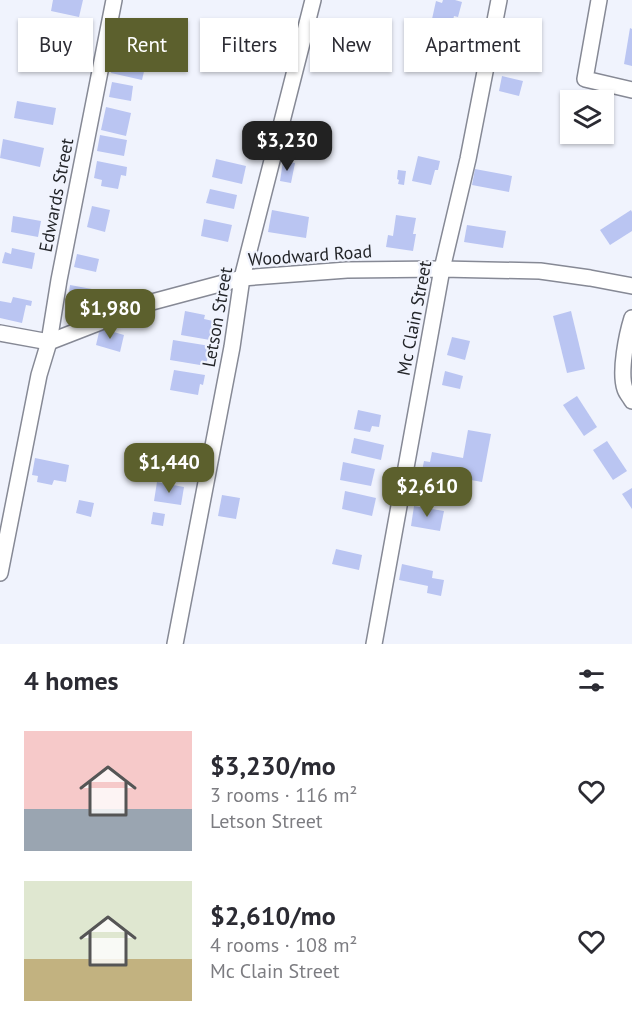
<!DOCTYPE html>
<meta charset="utf-8">
<style>
:root{--surface:#fff;--page:#f7f7f7;--text:#2b2b33;--muted:#7c7c81;--accent:#5c602d}
body{margin:0;font-family:"PT Sans",sans-serif;background:var(--page);color:var(--text);height:100vh;display:flex;flex-direction:column;font-size:22px;white-space:nowrap}
*{box-sizing:border-box;margin:0}
p{font-size:20px;color:var(--muted)}
.icon{flex:none;width:33px;height:33px;fill:none;stroke:currentColor;stroke-width:2;stroke-linecap:round;stroke-linejoin:round}
.map{position:relative;height:644px;overflow:hidden}
.drawer{display:flex;flex-direction:column;background:var(--surface);flex:1}
.drawer>*{flex:none}
.top-card{position:absolute;left:18px;top:18px;width:597px;height:54px;display:flex;gap:12px}
.tools{position:absolute;left:560px;top:90px;display:grid;gap:12px}
.tools a{display:grid;place-items:center;width:54px;height:54px;border-radius:0px;background:var(--surface);box-shadow:0 2px 4px #0004;font-size:30px}
.price{position:absolute;translate:-50% -51px;padding:0 14px;border-radius:12px;background:var(--accent);color:#fff;font-size:20px;line-height:39px;filter:drop-shadow(0 2px 3px #0008)}
.price::after{content:'';position:absolute;left:50%;top:36px;width:18px;height:14px;margin-left:-9px;background:inherit;clip-path:polygon(0 0,100% 0,50% 100%)}
.price.active{background:#222;color:#fff}
ul{padding:0;list-style:none}
li{display:flex;align-items:center;gap:18px;height:150px;padding:0 24px}
li span{display:grid;place-items:center;flex:none;width:168px;height:120px;border-radius:0px;color:#555}
li>.icon{margin-inline-start:auto}
span .icon{width:72px;height:72px;fill:#fffc;stroke-width:1}
li b{font-size:26px}
h2{display:flex;justify-content:space-between;align-items:center;height:72px;padding:0 24px;font-size:26px}
.chip{padding:0 21px;border-radius:0px;background:var(--surface);box-shadow:0 2px 4px #0004;font-size:21px;line-height:54px}
.chip.active{background:var(--accent);color:#fff}
.map>svg:first-child{display:block}
.building{fill:#bac5f2}
.lines{fill:none;stroke-linecap:round;stroke-linejoin:round}
.street-casing{stroke:#868995;stroke-width:18}
.street{stroke:#fff;stroke-width:15}
.labels{text-anchor:middle;dominant-baseline:central;stroke-width:4.5;stroke-linejoin:round;paint-order:stroke}
.street-label{font-size:18px;fill:#232529;stroke:#f0f3fd}
</style>
<div class="map">
<svg width="632" height="644" viewBox="0 0 632 644">
<rect width="100%" height="100%" fill="#f0f3fd"/>
<g class="building">
<path d="M53,0H83L79,17L51,11Z"/>
<path d="M443,0H455L462,2L458,17L454,16L452,24L432,19L436,1L442,3Z"/>
<path d="M121,20L150,26L146,43L117,38Z"/>
<path d="M428,28L454,35L451,45L446,44L445,52L424,47Z"/>
<path d="M630,28L632,29V66L624,64Z"/>
<path d="M116,50L139,55L138,61L146,63L142,80L111,73Z"/>
<path d="M502,76L523,81L519,96L499,91Z"/>
<path d="M112,82L133,86L131,101L109,97Z"/>
<path d="M17,101L56,108L53,125L14,118Z"/>
<path d="M106,107L131,113L126,136L101,130Z"/>
<path d="M100,135L127,140L124,156L97,151Z"/>
<path d="M291,137L309,140L307,153L289,150Z"/>
<path d="M3,139L44,148L40,167L0,158Z"/>
<path d="M418,156L440,161L438,170H435L431,185L412,181Z"/>
<path d="M216,159L246,166L242,184L212,177Z"/>
<path d="M97,161L127,167L126,176L121,175L118,189L101,186L102,180L94,178Z"/>
<path d="M283,161L295,163L291,183L280,181Z"/>
<path d="M475,169L512,176L509,192L472,185Z"/>
<path d="M398,170L406,171L404,185L398,184L399,180L397,179Z"/>
<path d="M210,189L237,195L234,209L206,203Z"/>
<path d="M92,206L110,210L105,232L87,227Z"/>
<path d="M272,210L309,217L306,238L268,232Z"/>
<path d="M631,210L632,212V231L610,245L600,230Z"/>
<path d="M396,215L416,218L413,234H416L413,251L386,247L388,235L393,236Z"/>
<path d="M13,216L41,221L38,237L11,232Z"/>
<path d="M204,219L232,225L228,242L201,236Z"/>
<path d="M467,225L506,231L503,248L464,242Z"/>
<path d="M12,248L35,253L32,269L2,263L5,252L11,254Z"/>
<path d="M77,254L99,259L96,272L74,267Z"/>
<path d="M70,285L103,291L100,305L68,299Z"/>
<path d="M13,297L32,301L31,306L26,305L22,323L0,318V301L11,303Z"/>
<path d="M185,311L205,315L204,319L213,321L210,340L181,335Z"/>
<path d="M571,311L585,369L567,373L553,316Z"/>
<path d="M100,328L124,335L120,352L96,345Z"/>
<path d="M452,337L470,341L465,360L447,355Z"/>
<path d="M173,340L210,346L206,366L170,360Z"/>
<path d="M174,370L205,375L203,385L200,384L198,395L170,390Z"/>
<path d="M445,371L463,376L460,389L442,385Z"/>
<path d="M577,396L597,427L584,436L563,405Z"/>
<path d="M358,410L381,415L379,427L372,426L370,432L354,429Z"/>
<path d="M468,430L491,434L482,482L422,471L424,461L430,462L432,452L463,458Z"/>
<path d="M354,438L384,445L381,460L351,453Z"/>
<path d="M607,441L627,471L613,480L593,450Z"/>
<path d="M35,458L69,465L66,482L54,480L52,485L37,482L38,476L32,475Z"/>
<path d="M169,458L186,461L182,479L166,476Z"/>
<path d="M343,462L375,469L371,486L340,480Z"/>
<path d="M157,482L184,487L181,505L154,501Z"/>
<path d="M632,488V509L622,494Z"/>
<path d="M345,491L376,498L372,516L342,509Z"/>
<path d="M222,495L240,498L236,519L218,516Z"/>
<path d="M79,500L94,503L91,517L76,513Z"/>
<path d="M414,506L444,511L440,531L411,526Z"/>
<path d="M153,512L165,514L163,526L151,524Z"/>
<path d="M336,549L362,555L359,570L332,564Z"/>
<path d="M402,564L433,571L432,578L444,580L441,596L427,593L428,586L399,580Z"/>
</g>
<g class="lines">
<defs>
<g id="street">
<path d="M599,0L585,79L632,90"/>
<path d="M632,318C627,334 619,372 625,389C626,393 630,397 632,401"/>
<path d="M0,333L49,342L152,302L242,278L347,270L442,269L540,271L590,278L632,286"/>
<path d="M0,573L39,375L49,342L59,280L114,0"/>
<path d="M175,644L232,347L242,278L313,0"/>
<path d="M374,644L442,269L468,159L499,0"/>
</g>
</defs>
<use href="#street" class="street-casing"/>
<use href="#street" class="street"/>
</g>
<g class="labels">
<g class="street-label">
<text transform="translate(56 195) rotate(-79)">Edwards Street</text>
<text transform="translate(310 255) rotate(-4)">Woodward Road</text>
<text transform="translate(217 317) rotate(-80)">Letson Street</text>
<text transform="translate(414 318) rotate(-79)">Mc Clain Street</text>
</g>
</g>
</svg>
<div class="tools">
<a><svg class="icon" aria-label="layers" viewBox="0 0 24 24"><path d="M12 4l9 5-9 5-9-5zM3 14l9 5 9-5"/></svg></a>
</div>
<b class="price active" style="left:287px;top:172px">$3,230</b>
<b class="price" style="left:110px;top:340px">$1,980</b>
<b class="price" style="left:169px;top:494px">$1,440</b>
<b class="price" style="left:427px;top:518px">$2,610</b>
<div class="top-card">
<a class="chip">Buy</a>
<a class="chip active">Rent</a>
<a class="chip">Filters</a>
<a class="chip">New</a>
<a class="chip">Apartment</a>
</div>
</div>
<section class="drawer">
<h2>4 homes<svg class="icon" aria-label="filters" viewBox="0 0 24 24"><path d="M4 7h16M4 17h16"/><circle cx="9" cy="7" r="2"/><circle cx="15" cy="17" r="2"/></svg></h2>
<ul>
<li><span style="background:linear-gradient(#f6c9c9 65%,#9aa5b1 0)"><svg class="icon" aria-label="home" viewBox="0 0 24 24"><path d="M3 11l9-7 9 7M6 9v11h12V9"/></svg></span><div><b>$3,230/mo</b><p>3 rooms · 116 m²</p><p>Letson Street</p></div><svg class="icon" aria-label="heart" viewBox="0 0 24 24"><path d="M12 20l-8-8c-3-5 5-10 8-4 3-6 11-1 8 4z"/></svg></li>
<li><span style="background:linear-gradient(#dfe7d0 65%,#c2b280 0)"><svg class="icon" aria-label="home" viewBox="0 0 24 24"><path d="M3 11l9-7 9 7M6 9v11h12V9"/></svg></span><div><b>$2,610/mo</b><p>4 rooms · 108 m²</p><p>Mc Clain Street</p></div><svg class="icon" aria-label="heart" viewBox="0 0 24 24"><path d="M12 20l-8-8c-3-5 5-10 8-4 3-6 11-1 8 4z"/></svg></li>
</ul>
</section>
